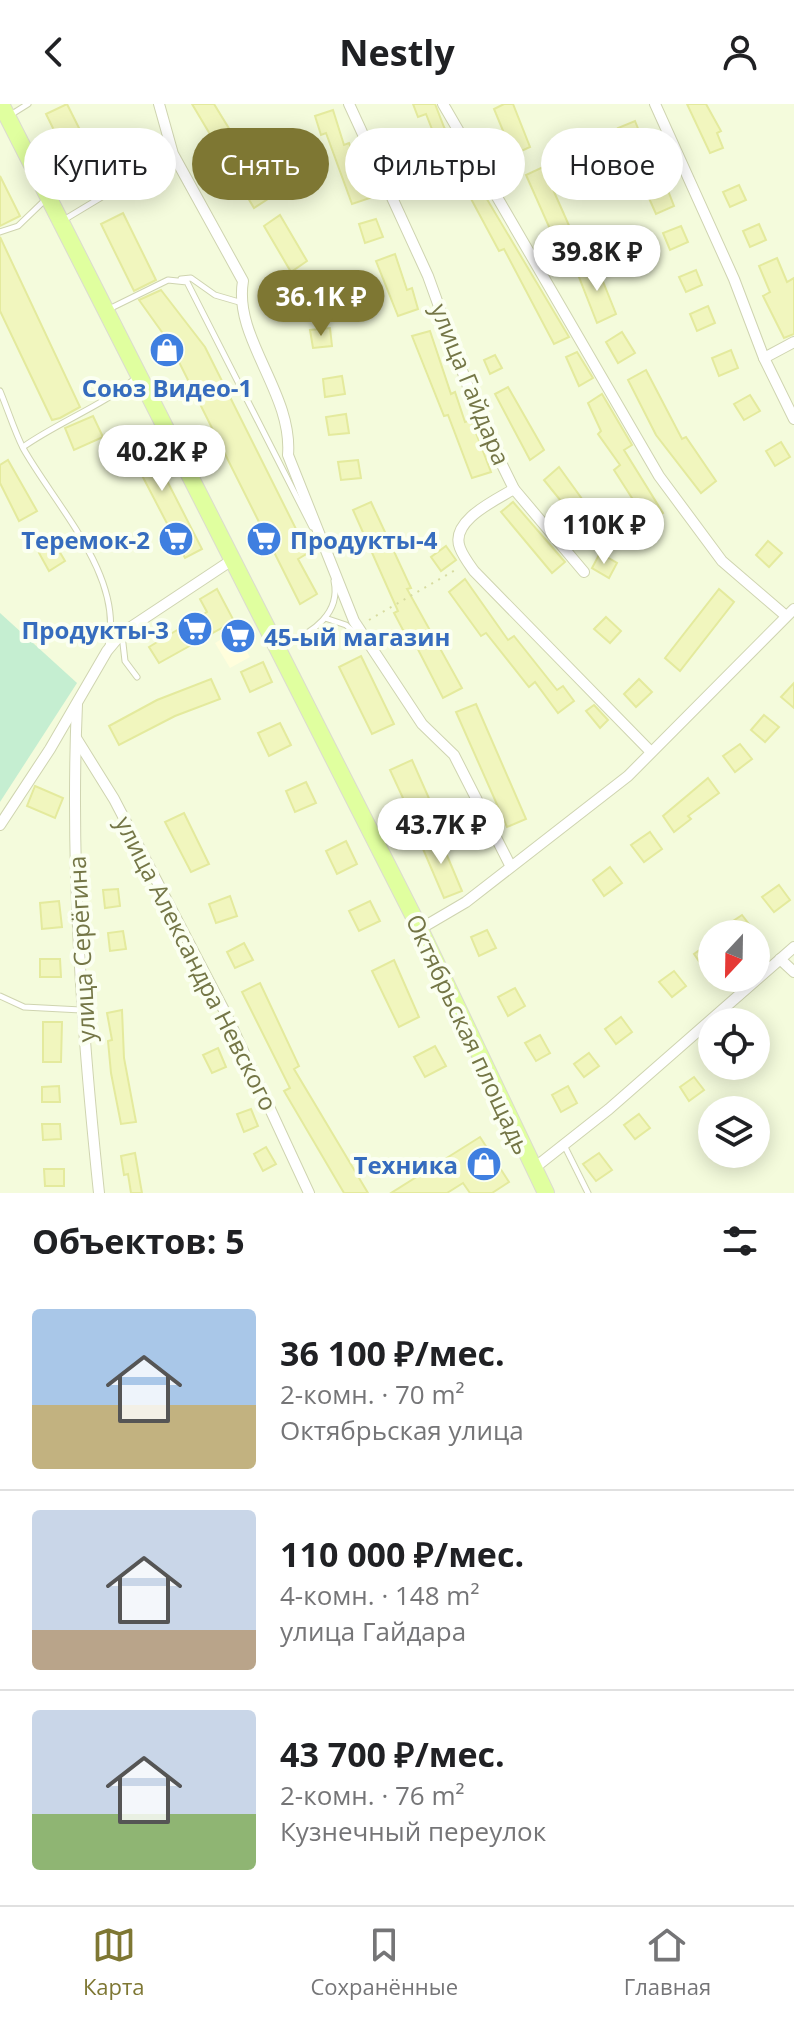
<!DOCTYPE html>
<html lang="ru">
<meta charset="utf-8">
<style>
:root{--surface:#fff;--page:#f6f6f6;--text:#202124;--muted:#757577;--line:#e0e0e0;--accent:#7e7733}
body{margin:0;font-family:"Open Sans",sans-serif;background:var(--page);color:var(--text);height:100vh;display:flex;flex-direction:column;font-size:30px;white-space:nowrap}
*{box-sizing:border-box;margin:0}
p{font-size:26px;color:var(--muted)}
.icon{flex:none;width:44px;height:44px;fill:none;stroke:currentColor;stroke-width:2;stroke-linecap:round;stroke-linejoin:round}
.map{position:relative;height:1089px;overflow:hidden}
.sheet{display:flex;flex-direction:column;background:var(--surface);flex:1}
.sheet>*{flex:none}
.banner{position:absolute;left:24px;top:24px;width:746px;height:72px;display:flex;gap:16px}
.needle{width:52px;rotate:202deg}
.fabs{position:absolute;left:698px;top:816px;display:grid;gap:16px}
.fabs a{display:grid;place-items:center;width:72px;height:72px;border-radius:50%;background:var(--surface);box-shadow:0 4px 20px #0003;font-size:40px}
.price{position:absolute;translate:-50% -68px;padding:0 18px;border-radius:28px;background:#fff;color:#222;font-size:26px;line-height:52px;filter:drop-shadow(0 2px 4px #0008)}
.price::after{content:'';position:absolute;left:50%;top:48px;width:24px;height:18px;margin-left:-12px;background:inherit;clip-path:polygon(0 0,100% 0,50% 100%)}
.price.on{background:var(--accent);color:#fff}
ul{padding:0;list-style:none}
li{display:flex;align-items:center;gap:24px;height:200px;padding:0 32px}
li+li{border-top:2px solid var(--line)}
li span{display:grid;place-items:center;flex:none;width:224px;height:160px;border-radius:8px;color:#555}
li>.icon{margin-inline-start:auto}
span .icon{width:96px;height:96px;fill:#fffc;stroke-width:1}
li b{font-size:34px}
h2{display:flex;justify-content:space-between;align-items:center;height:96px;padding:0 32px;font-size:34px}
.tag{padding:0 28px;border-radius:36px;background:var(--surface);box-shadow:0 4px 20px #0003;font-size:28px;line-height:72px}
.tag.on{background:var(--accent);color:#fff}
header{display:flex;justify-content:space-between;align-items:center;height:104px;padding:0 32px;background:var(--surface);font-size:36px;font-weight:700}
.menu{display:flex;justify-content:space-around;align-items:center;height:112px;border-top:2px solid var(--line);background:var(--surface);font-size:22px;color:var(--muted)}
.menu a{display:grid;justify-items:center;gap:4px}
.menu .on{color:var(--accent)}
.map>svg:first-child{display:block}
.residential{fill:#f4fbdc;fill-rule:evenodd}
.commercial{fill:#fffedc}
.green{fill:#c5eed1}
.building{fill:#f1f6be;stroke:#e4ea9d;stroke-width:2}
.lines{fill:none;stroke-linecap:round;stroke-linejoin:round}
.lane-casing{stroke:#cfd4b0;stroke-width:7}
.street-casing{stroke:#cfd4b0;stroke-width:12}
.primary-casing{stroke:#dbdbcf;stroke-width:18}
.path{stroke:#d7dca0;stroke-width:2;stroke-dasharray:2 6;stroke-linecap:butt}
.lane{stroke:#fff;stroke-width:5}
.street{stroke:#fff;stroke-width:10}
.primary{stroke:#e0ff9f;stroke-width:16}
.labels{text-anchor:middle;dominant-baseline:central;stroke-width:8;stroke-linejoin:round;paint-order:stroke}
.street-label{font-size:24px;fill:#747646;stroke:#fbfff1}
.shop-label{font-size:24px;font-weight:bold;fill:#366cbe;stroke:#fbfff1;text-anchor:end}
</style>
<header><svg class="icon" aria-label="back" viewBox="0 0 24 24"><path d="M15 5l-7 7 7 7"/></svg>Nestly<svg class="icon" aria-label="person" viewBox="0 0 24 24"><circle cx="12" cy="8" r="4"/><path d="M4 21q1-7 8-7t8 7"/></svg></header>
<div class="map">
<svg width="794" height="1089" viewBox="0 0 794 1089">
<rect width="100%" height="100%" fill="#f8fee9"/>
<path class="residential" d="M0,0H794V1089H0ZM712,830H756V874H712ZM712,918H756V962H712ZM712,1006H756V1050H712Z"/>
<path class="commercial" d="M235,527L250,553L230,564L215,539Z"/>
<path class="green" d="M0,509L77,579L0,698Z"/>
<g class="building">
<path d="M67,0L95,56L74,67L46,10Z"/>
<path d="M192,0H214L271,93L254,104Z"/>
<path d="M413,0H435L444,23L569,233L554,240L504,145L499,147L462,78L459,79L446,46L441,48L426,10L418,13Z"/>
<path d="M504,0H513L530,43L513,51L494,5Z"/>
<path d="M687,0H706L721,27L717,29L723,44L710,49Z"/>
<path d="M333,6L344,41L349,39L370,94L352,100L326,29L321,31L315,12Z"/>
<path d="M635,17L641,32L624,38L618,24Z"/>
<path d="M650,52L656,68L641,74L635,58Z"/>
<path d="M543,63L579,144L562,152L526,71Z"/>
<path d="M0,72L20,112L0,122Z"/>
<path d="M739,81L746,96L730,103L723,88Z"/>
<path d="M667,84L674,102L656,110L648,92Z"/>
<path d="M123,109L156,176L134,187L101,120Z"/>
<path d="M280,111L307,157L291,168L264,122Z"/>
<path d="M376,115L383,133L365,139L359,120Z"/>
<path d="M759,120L766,136L750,143L743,127Z"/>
<path d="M681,122L688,138L670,146L663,129Z"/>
<path d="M0,133L80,303L60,314L52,316L0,207Z"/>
<path d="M395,150L407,186L412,184L418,205L398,212L376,157Z"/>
<path d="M777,154L787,178L794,174V230L784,234L763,192L770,188L759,162Z"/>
<path d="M596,160L616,210L597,219L577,168Z"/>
<path d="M696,166L702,181L686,188L679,173Z"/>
<path d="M315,176L322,197L303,203L297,182Z"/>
<path d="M161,186L205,243L308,449L298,455L317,490L300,500L169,238L139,196Z"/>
<path d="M708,202L715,219L697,227L690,210Z"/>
<path d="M330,224L332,242L313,244L310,226Z"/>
<path d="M430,227L451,290L455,288L465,318L471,316L491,368L472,374L448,311L444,312L412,232Z"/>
<path d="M622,228L635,249L618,259L606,238Z"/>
<path d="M731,246L738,264L719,272L712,254Z"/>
<path d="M577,248L593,274L579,282L566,253Z"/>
<path d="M495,251L502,264L490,270L484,256Z"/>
<path d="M646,266L682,335L686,333L716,377L701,389L656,331L628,276Z"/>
<path d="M342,272L345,290L325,293L323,275Z"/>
<path d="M508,283L544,346L530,356L495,290Z"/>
<path d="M602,290L632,341L624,346L663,409L648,419L614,366L620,361L598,330L601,327L588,299Z"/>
<path d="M750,291L760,307L744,316L734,300Z"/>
<path d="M346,310L349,329L329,331L326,313Z"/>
<path d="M93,312L103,333L74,346L65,324Z"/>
<path d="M140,324L202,445L185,454L122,333Z"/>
<path d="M781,338L790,353L775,362L766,347Z"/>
<path d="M8,356L37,407L19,417L0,379V361Z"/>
<path d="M358,356L361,374L341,376L338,358Z"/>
<path d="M559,363L603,424L590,433L544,376Z"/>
<path d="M371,398L411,484L407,485L462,584L443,594L408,526L404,528L394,509L398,507L353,406Z"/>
<path d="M513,398L565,458L552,469L501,408Z"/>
<path d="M768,437L782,449L769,463L756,451Z"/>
<path d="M55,440L65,457L49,467L39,449Z"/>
<path d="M446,442L456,456L441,467L431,453Z"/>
<path d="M600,449L617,459L609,474L592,464Z"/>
<path d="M465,475L508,536L514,532L557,586L563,582L574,597L558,609L535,578L529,583L486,529L481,532L449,488Z"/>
<path d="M217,485L234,517L159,559L149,543L207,508L200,495Z"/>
<path d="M719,485L734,498L680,567L665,554Z"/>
<path d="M606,513L621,527L610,539L594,525Z"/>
<path d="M361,552L394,620L372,630L339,563Z"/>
<path d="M263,558L272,578L250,588L241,568Z"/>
<path d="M211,575L220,595L175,612L119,641L109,622L157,596Z"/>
<path d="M639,575L652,588L636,603L624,590Z"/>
<path d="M794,579V604L781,593Z"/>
<path d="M476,600L526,715L507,723L456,608Z"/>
<path d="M594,601L608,616L600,624L586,607Z"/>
<path d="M764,611L779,623L765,638L751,626Z"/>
<path d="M280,619L291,641L269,652L258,629Z"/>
<path d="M740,640L752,655L735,668L723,652Z"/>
<path d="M412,656L435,708L414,718L390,666Z"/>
<path d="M708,674L719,689L688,712L691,715L674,728L663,712Z"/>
<path d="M306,678L316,699L295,708L286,687Z"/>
<path d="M35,682L63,694L55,714L27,702Z"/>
<path d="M184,709L209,760L191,768L165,718Z"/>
<path d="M650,728L662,745L644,758L631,741Z"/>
<path d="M438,730L462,787L444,794L420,738Z"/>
<path d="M346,737L357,760L337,770L326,747Z"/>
<path d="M610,763L622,779L604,792L593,776Z"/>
<path d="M779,781L790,796L774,808L762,793Z"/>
<path d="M118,785L120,802L105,804L103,786Z"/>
<path d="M230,792L237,812L216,819L209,800Z"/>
<path d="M59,797L62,823L42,825L40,799Z"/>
<path d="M370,797L380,817L359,827L349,807Z"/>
<path d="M742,811L752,824L744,830H734L727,821Z"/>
<path d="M487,826L496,844L479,852L471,833Z"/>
<path d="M123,827L126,845L110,847L108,829Z"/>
<path d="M244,839L253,856L235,864L227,848Z"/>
<path d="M708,840L712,857L703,863L694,850Z"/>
<path d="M40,855H60L61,873H40Z"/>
<path d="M394,856L419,913L399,923L372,867Z"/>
<path d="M674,867L686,882L672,893L659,878Z"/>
<path d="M260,879L299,962L294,965L368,1089H344L284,987L290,984L242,888Z"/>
<path d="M515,884L525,902L508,912L498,893Z"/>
<path d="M122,906L124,954L136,1018L121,1020L111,969L108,937L112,936L107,909Z"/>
<path d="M621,913L632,928L616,940L605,925Z"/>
<path d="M43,918H62L61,958H43Z"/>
<path d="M540,931L550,949L536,957L525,939Z"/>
<path d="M435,942L446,962L425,973L414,953Z"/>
<path d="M218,944L226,963L212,969L203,951Z"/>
<path d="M589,949L599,962L584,973L574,960Z"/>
<path d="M694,973L704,986L689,997L680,983Z"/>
<path d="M59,982L60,998H42V983Z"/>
<path d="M568,982L577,999L561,1008L552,991Z"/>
<path d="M251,1005L258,1022L244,1028L237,1010Z"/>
<path d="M639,1010L650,1024L635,1035L624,1021Z"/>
<path d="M42,1020H60L61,1035L43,1036Z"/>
<path d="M480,1033L509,1078L492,1089H470L463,1079L447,1089H391Z"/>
<path d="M266,1043L276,1060L263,1067L254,1050Z"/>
<path d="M135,1049L142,1089H131L128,1070L124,1071L121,1052Z"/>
<path d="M599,1049L612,1066L596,1077L583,1060Z"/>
<path d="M44,1065H64V1082H45Z"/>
</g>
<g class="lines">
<defs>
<g id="lane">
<path d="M12,10L28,0"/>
<path d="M62,117L173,50"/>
<path d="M0,128L18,122L45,96"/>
<path d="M181,175L191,174L215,191L239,198"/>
<path d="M107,206L168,176L187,178L312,423"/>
<path d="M0,287C8,306 14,326 23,344C55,401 125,473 108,542"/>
<path d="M23,343C60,317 103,302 137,273"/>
<path d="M325,514L346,521L361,535"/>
<path d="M122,531L125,557L137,573"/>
<path d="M281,538L285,540C313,529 341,509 334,477"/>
<path d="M0,892L24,903L81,906"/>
<path d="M564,1041L588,1089"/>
</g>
<g id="street">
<path d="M159,0L173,50L243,177C233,234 293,289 288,351L354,517L422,620L454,651L510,761"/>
<path d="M349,0L428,172L480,316L514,385C496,396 449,417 460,444C463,452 469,460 474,467L651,648"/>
<path d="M443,0L659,372L722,457L786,512"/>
<path d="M655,0L734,175L764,254L794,315"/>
<path d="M764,254L794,238"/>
<path d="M514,385L584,468"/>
<path d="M77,600C70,763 82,927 99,1089"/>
<path d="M76,634L114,695L226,910L309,1089"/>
<path d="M0,721L50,645L107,547L122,529L232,456"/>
<path d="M420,825L466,798L628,672L794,505"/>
<path d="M780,855L794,868"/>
<path d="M533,1065L609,1005L794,843"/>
</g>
<path id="primary" d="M1,0L420,825L546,1089"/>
</defs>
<use href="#lane" class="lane-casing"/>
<use href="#street" class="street-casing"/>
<use href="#primary" class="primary-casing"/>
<path class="path" d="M369,516L457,465"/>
<use href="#lane" class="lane"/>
<use href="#street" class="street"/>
<use href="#primary" class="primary"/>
</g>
<defs>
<symbol id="shop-disc" viewBox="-11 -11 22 22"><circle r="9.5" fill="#3f7fe0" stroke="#fbfff1"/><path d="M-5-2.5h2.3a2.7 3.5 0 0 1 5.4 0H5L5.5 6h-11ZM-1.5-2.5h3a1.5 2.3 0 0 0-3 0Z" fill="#fff"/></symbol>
<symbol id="supermarket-disc" viewBox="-11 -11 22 22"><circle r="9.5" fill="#3f7fe0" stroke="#fbfff1"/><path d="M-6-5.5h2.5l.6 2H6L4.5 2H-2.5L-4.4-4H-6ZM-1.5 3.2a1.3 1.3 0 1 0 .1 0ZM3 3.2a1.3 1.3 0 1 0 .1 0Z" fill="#fff"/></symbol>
</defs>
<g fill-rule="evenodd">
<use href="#shop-disc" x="147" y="226" width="40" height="40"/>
<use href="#supermarket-disc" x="156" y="415" width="40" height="40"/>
<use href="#supermarket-disc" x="244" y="415" width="40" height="40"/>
<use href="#supermarket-disc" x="175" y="505" width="40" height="40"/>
<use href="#supermarket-disc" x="218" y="512" width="40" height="40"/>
<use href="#shop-disc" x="464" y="1040" width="40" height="40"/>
</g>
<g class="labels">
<g class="street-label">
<text transform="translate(471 280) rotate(68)">улица Гайдара</text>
<text transform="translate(81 845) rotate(-93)">улица Серёгина</text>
<text transform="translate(197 859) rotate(63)">улица Александра Невского</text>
<text transform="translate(469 930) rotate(65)">Октябрьская площадь</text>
</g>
<g class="shop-label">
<text x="167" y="283" text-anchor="middle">Союз Видео-1</text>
<text x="150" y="435">Теремок-2</text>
<text x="290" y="435" text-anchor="start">Продукты-4</text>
<text x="169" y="525">Продукты-3</text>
<text x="264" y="532" text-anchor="start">45-ый магазин</text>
<text x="458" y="1060">Техника</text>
</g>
</g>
</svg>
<div class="fabs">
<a><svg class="needle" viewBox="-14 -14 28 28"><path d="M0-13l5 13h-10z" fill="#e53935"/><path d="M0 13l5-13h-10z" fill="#757577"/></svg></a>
<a><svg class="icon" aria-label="locate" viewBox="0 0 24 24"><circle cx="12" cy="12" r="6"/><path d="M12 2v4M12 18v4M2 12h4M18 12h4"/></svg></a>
<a><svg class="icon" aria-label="layers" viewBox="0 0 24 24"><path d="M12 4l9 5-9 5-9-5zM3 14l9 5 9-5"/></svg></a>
</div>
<b class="price" style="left:597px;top:189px">39.8K ₽</b>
<b class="price on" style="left:321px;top:234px">36.1K ₽</b>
<b class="price" style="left:162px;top:389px">40.2K ₽</b>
<b class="price" style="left:604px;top:462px">110K ₽</b>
<b class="price" style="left:441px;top:762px">43.7K ₽</b>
<div class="banner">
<a class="tag">Купить</a>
<a class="tag on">Снять</a>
<a class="tag">Фильтры</a>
<a class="tag">Новое</a>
</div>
</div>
<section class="sheet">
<h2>Объектов: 5<svg class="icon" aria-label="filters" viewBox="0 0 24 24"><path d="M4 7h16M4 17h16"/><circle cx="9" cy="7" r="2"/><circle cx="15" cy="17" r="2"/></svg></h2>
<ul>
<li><span style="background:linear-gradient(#a9c7e8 60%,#c2b280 0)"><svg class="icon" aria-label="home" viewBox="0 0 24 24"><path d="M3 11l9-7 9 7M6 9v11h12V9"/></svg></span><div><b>36 100 ₽/мес.</b><p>2-комн. · 70 m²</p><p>Октябрьская улица</p></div></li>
<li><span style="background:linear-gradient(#c9d6e8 75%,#b9a48a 0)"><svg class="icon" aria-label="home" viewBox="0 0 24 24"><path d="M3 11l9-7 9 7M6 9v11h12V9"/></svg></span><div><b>110 000 ₽/мес.</b><p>4-комн. · 148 m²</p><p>улица Гайдара</p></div></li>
<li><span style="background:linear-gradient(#c9d6e8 65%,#8fb573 0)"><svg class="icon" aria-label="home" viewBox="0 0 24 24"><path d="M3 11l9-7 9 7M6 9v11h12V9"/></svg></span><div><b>43 700 ₽/мес.</b><p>2-комн. · 76 m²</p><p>Кузнечный переулок</p></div></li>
</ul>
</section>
<nav class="menu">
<a class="on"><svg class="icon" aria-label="map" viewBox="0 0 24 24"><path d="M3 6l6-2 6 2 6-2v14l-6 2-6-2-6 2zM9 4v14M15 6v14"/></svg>Карта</a>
<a><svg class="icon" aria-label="saved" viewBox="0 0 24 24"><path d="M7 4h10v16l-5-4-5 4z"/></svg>Сохранённые</a>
<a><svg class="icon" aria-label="home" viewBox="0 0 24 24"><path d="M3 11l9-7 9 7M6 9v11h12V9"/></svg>Главная</a>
</nav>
